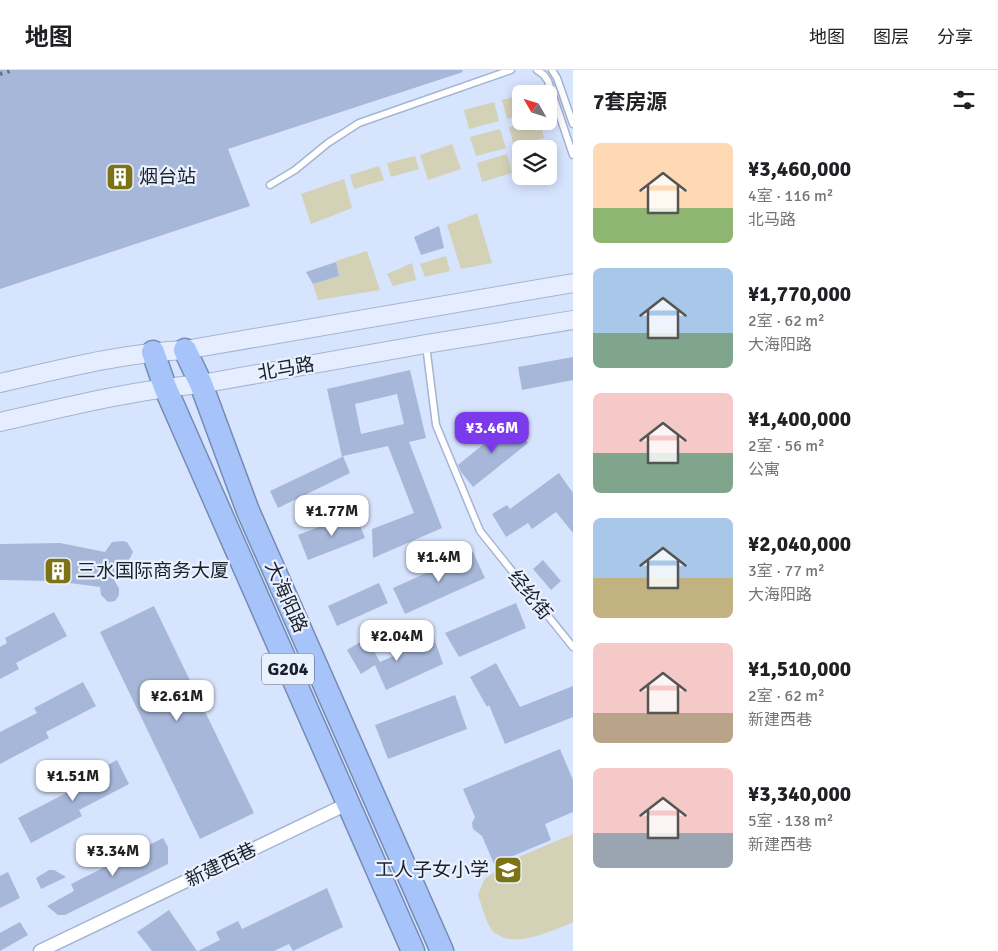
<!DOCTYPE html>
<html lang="zh">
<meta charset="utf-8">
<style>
:root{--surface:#fff;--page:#f2f2f2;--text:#202124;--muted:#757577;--line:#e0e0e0;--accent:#7c3aed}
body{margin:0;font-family:Signika,"Noto Sans SC",sans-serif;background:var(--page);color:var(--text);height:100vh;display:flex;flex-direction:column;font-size:19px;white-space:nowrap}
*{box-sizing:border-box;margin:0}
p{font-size:16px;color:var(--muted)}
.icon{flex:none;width:28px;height:28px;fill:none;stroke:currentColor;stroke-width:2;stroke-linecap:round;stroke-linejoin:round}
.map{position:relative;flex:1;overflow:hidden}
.panel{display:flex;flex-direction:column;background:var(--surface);width:425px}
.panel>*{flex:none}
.needle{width:32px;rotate:309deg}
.fabs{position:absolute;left:512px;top:15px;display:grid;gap:10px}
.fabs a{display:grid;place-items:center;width:45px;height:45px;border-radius:8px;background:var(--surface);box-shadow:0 2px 12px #0003;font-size:25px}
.price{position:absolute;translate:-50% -42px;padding:0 11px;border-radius:10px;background:#fff;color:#222;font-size:16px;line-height:32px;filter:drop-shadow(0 1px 2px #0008)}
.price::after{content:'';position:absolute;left:50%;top:30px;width:15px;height:11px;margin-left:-8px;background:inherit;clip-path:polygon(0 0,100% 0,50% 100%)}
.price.current{background:var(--accent);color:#fff}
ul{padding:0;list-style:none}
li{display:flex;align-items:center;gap:15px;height:125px;padding:0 20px}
li span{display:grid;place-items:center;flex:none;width:140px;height:100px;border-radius:8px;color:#555}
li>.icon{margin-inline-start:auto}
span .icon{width:60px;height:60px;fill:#fffc;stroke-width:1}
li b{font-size:21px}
h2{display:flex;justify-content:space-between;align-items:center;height:60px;padding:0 20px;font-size:21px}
header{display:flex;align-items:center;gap:30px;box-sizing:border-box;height:70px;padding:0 25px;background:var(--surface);border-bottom:1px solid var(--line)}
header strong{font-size:24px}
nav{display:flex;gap:28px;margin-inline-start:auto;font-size:18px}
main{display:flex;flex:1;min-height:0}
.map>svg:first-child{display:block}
.green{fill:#d3d1b6}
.building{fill:#a6b7d9;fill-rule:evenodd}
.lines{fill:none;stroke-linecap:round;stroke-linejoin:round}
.lane-casing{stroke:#a4b4d2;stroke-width:9}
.street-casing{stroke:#a4b4d2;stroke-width:15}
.secondary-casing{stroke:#a4b4d2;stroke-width:20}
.highway-casing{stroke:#768bb2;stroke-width:25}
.lane{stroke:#fff;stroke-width:6}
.street{stroke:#fff;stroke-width:12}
.secondary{stroke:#e5edfe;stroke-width:18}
.highway{stroke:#a7c4fa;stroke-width:22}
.rail{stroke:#687182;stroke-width:4;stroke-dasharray:2.5 5;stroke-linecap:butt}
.labels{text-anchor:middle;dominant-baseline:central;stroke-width:4.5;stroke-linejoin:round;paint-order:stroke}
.shield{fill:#eaf1fe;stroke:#585f6a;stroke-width:1}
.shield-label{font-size:18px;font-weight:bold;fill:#1a202b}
.poi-label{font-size:19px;fill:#1a202b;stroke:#eaf1fe;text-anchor:start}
.street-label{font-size:19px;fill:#1a202b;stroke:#eaf1fe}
</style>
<header>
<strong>地图</strong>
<nav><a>地图</a><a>图层</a><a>分享</a></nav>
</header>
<main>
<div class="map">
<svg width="573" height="881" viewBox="0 0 573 881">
<rect width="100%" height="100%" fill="#d7e4fd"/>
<g class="green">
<path d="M521,25V45L507,49L502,30Z"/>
<path d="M494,32L499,51L469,59L464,40Z"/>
<path d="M529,51H540L544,68L514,76L509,57Z"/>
<path d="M500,59L506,78L476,86L470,67Z"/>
<path d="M452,74L461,99L428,110L420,85Z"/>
<path d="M507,84L512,103L482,112L477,93Z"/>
<path d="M415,86L419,99L391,107L387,93Z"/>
<path d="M379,96L384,110L354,119L350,105Z"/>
<path d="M344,109L352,138L311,154L301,124Z"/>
<path d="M477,143L492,193L461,199L447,155Z"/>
<path d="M367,181L380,220L318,230L313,214L339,206L336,191Z"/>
<path d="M446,186L450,201L425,207L420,194Z"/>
<path d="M412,193L416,210L393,216L387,204Z"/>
<path d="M573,764V852C550,862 509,881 491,859C485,849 482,836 478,825L484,810L507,792Z"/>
</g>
<g class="building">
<path d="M0,0H462L463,2L228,79L250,136L0,219Z"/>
<path d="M439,156L444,178L421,185L414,167Z"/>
<path d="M336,192L339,206L313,214L306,202Z"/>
<path d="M573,287V310L522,320L518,297Z"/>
<path d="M410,300L426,368L409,372L442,458L373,488L372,459L414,443L388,376L343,386L350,403L278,438L270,421L342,387L327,319ZM397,324L404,354L361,364L355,334Z"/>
<path d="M511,352L528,373L473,417L461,402L458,395Z"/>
<path d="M559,403L573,423V463L556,442L532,459L528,453L506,467L492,444L507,435L510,439Z"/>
<path d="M355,443L365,468L308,490L298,465Z"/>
<path d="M123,471L127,472L133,482L129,490L117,497L114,504L115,512L119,518V525L115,531L108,532L101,525L100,517L54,511L0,510V474L60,473L105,482L112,472Z"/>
<path d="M473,482L485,508L405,544L393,518Z"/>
<path d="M543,490L561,511L551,520L533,499Z"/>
<path d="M379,513L388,533L337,556L328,536Z"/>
<path d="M516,533L526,558L459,587L445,563Z"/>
<path d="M154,536L254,743L200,769L100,562Z"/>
<path d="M54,542L67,566L16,593L19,599L0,609V577L7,573L5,568Z"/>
<path d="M367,568L380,592L434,568L443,594L386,620L375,595L361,604L347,580Z"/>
<path d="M496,593L520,637L573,616V647L505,674L489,635L487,637L470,607Z"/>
<path d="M83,612L96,636L46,662L49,668L0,694V662L37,643L34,638Z"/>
<path d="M455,625L467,659L388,689L375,655Z"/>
<path d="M560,679L573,710V742L545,754L551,770L494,794L482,766L473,759L472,753L475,747L463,719Z"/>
<path d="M117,690L129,714L79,740L82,746L31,773L18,748L70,721L68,716Z"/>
<path d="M163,768L168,777V794L65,845H58L47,836L74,821L71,814Z"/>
<path d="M49,800H54L66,807L41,819L36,808Z"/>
<path d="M8,802L20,828L0,838V806Z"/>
<path d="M327,818L343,857L293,881L289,874L274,881H198L220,870L216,862L238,851L242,859Z"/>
<path d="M169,840L197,881H152L137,862Z"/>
<path d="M20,852L28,865L0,881V863Z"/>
</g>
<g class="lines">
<defs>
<g id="lane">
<path d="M537,0L544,5L548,11L573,85"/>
<path d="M552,0L557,8L573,54"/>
<path d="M270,115L295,100L328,73L359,53L511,0"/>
<path d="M426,275L436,355L480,461L573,577"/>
</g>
<path id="street" d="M40,881L347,734"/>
<g id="secondary">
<path d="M0,313C61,299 122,283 185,280L573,213"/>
<path d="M0,352C66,337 133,320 201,314L426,274L573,250"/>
</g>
<g id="highway">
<path d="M185,280L201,314L248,441L442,881"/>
<path d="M153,282L165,317L413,881"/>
</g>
</defs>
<use href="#lane" class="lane-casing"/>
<use href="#street" class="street-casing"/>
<use href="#secondary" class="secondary-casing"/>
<use href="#highway" class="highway-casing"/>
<use href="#lane" class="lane"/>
<use href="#street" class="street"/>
<use href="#secondary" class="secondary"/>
<use href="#highway" class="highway"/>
<path class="rail" d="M0,4L13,0"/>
</g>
<defs>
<symbol id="building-square" viewBox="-11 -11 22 22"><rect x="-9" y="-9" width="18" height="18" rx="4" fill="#7c7315" stroke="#eaf1fe"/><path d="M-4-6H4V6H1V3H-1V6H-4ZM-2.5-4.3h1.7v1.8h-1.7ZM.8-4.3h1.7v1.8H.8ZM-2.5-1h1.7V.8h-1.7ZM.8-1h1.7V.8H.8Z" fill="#fff"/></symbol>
<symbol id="school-square" viewBox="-11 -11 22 22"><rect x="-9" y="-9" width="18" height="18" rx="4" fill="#7c7315" stroke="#eaf1fe"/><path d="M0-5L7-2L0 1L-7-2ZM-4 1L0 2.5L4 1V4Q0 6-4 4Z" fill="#fff"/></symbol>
</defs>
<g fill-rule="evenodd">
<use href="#building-square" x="104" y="91" width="32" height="32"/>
<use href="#building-square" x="42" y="485" width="32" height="32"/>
<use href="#school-square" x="492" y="784" width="32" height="32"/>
</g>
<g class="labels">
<rect class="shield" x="262" y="583.5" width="52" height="31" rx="4"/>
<g class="shield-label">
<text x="288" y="599">G204</text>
</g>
<g class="poi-label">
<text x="139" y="107">烟台站</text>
<text x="77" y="501">三水国际商务大厦</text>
<text x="489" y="800" text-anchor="end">工人子女小学</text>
</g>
<g class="street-label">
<text transform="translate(286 299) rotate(-10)">北马路</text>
<text transform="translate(530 525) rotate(51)">经纶街</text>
<text transform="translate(286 527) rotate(66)">大海阳路</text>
<text transform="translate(221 795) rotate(-26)">新建西巷</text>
</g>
</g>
</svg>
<div class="fabs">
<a><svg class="needle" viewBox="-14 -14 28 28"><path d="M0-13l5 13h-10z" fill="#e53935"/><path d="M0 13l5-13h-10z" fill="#757577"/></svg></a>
<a><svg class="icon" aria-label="layers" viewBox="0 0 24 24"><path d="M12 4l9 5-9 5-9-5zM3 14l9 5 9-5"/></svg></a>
</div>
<b class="price current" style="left:492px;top:384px">¥3.46M</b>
<b class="price" style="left:332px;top:467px">¥1.77M</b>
<b class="price" style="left:439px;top:513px">¥1.4M</b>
<b class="price" style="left:397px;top:592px">¥2.04M</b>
<b class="price" style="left:177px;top:652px">¥2.61M</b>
<b class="price" style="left:73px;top:732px">¥1.51M</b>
<b class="price" style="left:113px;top:807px">¥3.34M</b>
</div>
<section class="panel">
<h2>7套房源<svg class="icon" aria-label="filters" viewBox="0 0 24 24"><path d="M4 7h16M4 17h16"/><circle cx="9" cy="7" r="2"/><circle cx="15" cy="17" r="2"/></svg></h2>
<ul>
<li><span style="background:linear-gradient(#ffd9b3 65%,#8fb573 0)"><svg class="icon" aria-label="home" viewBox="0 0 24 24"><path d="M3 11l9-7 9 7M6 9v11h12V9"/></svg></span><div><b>¥3,460,000</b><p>4室 · 116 m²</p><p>北马路</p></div></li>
<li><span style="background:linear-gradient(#a9c7e8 65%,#7fa58c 0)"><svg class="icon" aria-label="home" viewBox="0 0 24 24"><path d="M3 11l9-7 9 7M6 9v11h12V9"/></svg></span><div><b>¥1,770,000</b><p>2室 · 62 m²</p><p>大海阳路</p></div></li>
<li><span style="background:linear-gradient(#f6c9c9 60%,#7fa58c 0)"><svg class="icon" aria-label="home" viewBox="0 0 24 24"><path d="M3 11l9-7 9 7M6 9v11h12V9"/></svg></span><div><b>¥1,400,000</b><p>2室 · 56 m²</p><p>公寓</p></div></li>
<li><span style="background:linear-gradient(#a9c7e8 60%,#c2b280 0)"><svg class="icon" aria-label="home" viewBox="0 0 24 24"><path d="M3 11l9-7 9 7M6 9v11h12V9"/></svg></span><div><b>¥2,040,000</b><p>3室 · 77 m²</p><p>大海阳路</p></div></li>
<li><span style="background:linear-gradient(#f6c9c9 70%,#b9a48a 0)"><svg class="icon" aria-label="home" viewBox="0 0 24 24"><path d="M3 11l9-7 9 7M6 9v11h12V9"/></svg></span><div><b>¥1,510,000</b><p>2室 · 62 m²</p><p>新建西巷</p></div></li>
<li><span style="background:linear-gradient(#f6c9c9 65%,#9aa5b1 0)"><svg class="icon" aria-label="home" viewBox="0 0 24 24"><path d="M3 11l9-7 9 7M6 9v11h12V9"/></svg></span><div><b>¥3,340,000</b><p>5室 · 138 m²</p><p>新建西巷</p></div></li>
</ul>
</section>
</main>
